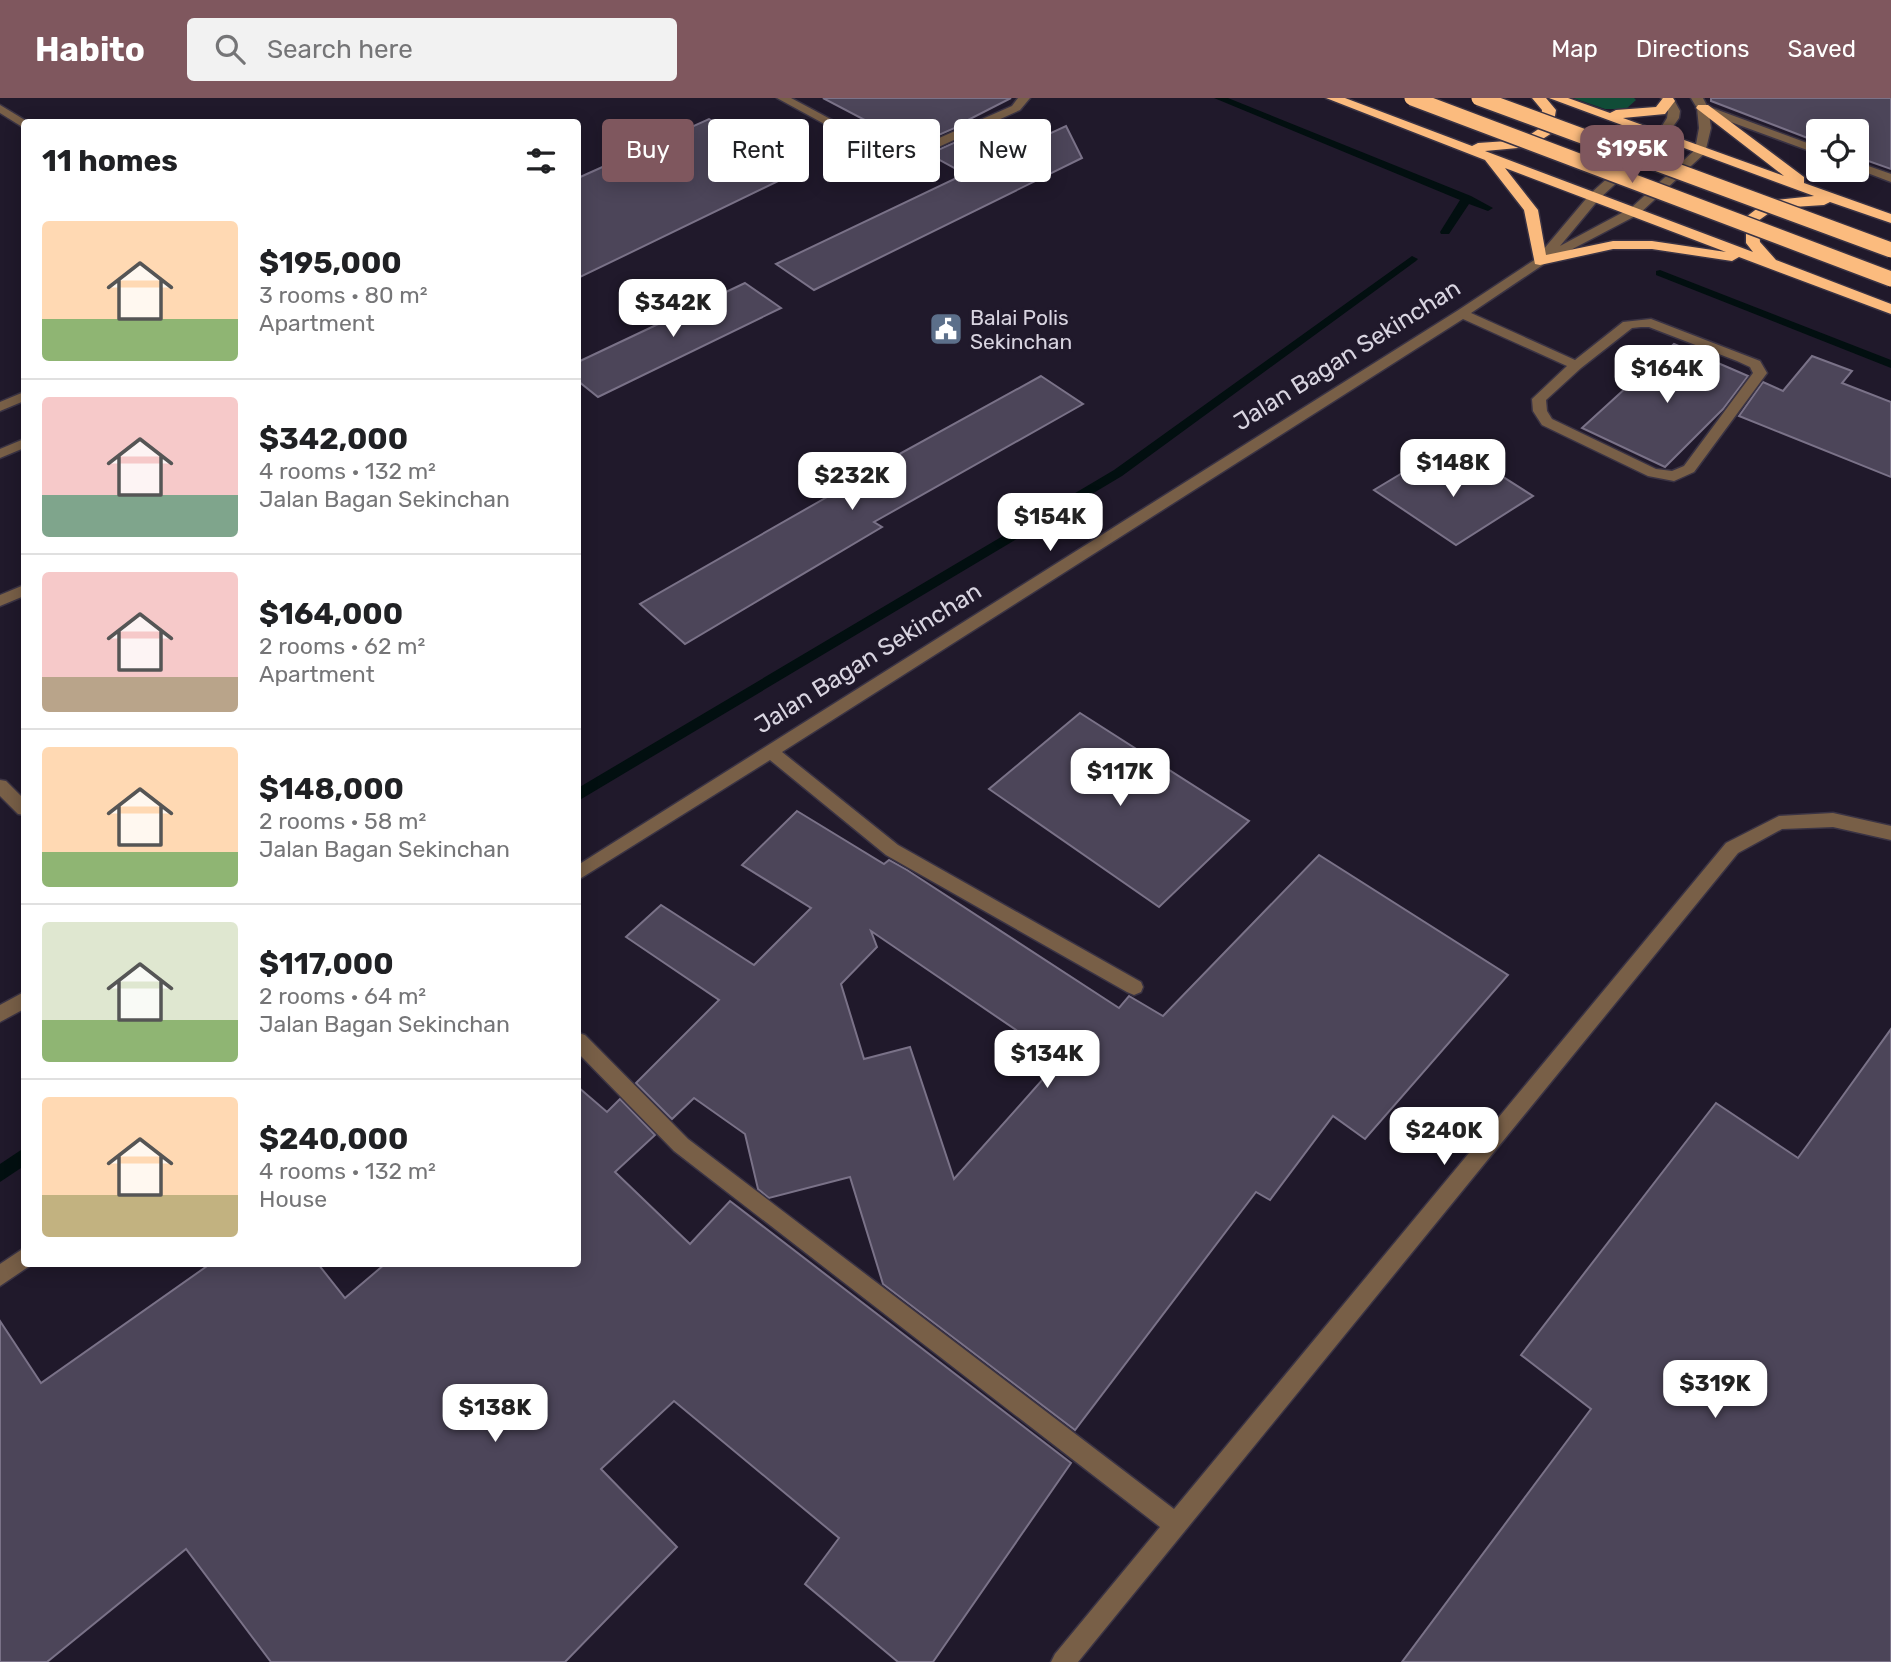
<!DOCTYPE html>
<meta charset="utf-8">
<style>
:root{--surface:#fff;--page:#f2f2f2;--text:#202124;--muted:#757577;--line:#e0e0e0;--accent:#7f575e}
body{margin:0;font-family:Rubik,sans-serif;background:var(--page);color:var(--text);height:100vh;display:flex;flex-direction:column;font-size:26px;white-space:nowrap}
*{box-sizing:border-box;margin:0}
p{font-size:23px;color:var(--muted)}
.icon{flex:none;width:38px;height:38px;fill:none;stroke:currentColor;stroke-width:2;stroke-linecap:round;stroke-linejoin:round}
.map{position:relative;flex:1;overflow:hidden}
.details{position:absolute;left:21px;top:21px;width:560px;height:1148px;display:flex;flex-direction:column;background:var(--surface);border-radius:7px;box-shadow:0 4px 18px #0003}
.details>*{flex:none}
.hud{position:absolute;left:602px;top:21px;width:665px;height:63px;display:flex;gap:14px}
.tools{position:absolute;left:1806px;top:21px;display:grid;gap:14px}
.tools a{display:grid;place-items:center;width:63px;height:63px;border-radius:7px;background:var(--surface);box-shadow:0 4px 18px #0003;font-size:35px}
.price{position:absolute;translate:-50% -60px;padding:0 16px;border-radius:14px;background:#fff;color:#222;font-size:23px;line-height:46px;filter:drop-shadow(0 2px 4px #0008)}
.price::after{content:'';position:absolute;left:50%;top:42px;width:21px;height:16px;margin-left:-10px;background:inherit;clip-path:polygon(0 0,100% 0,50% 100%)}
.price.current{background:var(--accent);color:#fff}
ul{padding:0;list-style:none}
li{display:flex;align-items:center;gap:21px;height:175px;padding:0 21px}
li+li{border-top:2px solid var(--line)}
li span{display:grid;place-items:center;flex:none;width:196px;height:140px;border-radius:7px;color:#555}
li>.icon{margin-inline-start:auto}
span .icon{width:84px;height:84px;fill:#fffc;stroke-width:1}
li b{font-size:30px}
h2{display:flex;justify-content:space-between;align-items:center;height:84px;padding:0 21px;font-size:30px}
.pill{padding:0 24px;border-radius:7px;background:var(--surface);box-shadow:0 4px 18px #0003;font-size:24px;line-height:63px}
.pill.current{background:var(--accent);color:#fff}
header{display:flex;align-items:center;gap:42px;box-sizing:border-box;height:98px;padding:0 35px;background:var(--accent);color:#fff}
header strong{font-size:33px}
nav{display:flex;gap:38px;margin-inline-start:auto;font-size:24px}
.search{width:490px;height:63px;background:var(--page);display:flex;align-items:center;gap:18px;box-sizing:border-box;padding:0 24px;border-radius:7px;color:var(--muted);font-size:26px}
.map>svg:first-child{display:block}
.green{fill:#104c37}
.lines{fill:none;stroke-linecap:round;stroke-linejoin:round}
.stream{fill:#020f10;fill-rule:evenodd}
.building{fill:#4c4559;stroke:#7a7288;stroke-width:2;fill-rule:evenodd}
.minor-casing{stroke:#3a3344;stroke-width:3}
.highway-casing{stroke:#3a3344;stroke-width:3}
.minor{fill:#785f47;fill-rule:evenodd}
.highway{fill:#fbbb7e;fill-rule:evenodd}
.highway-bridge-casing{stroke:#3a3344;stroke-width:18;stroke-linecap:butt}
.highway-bridge{stroke:#fbbb7e;stroke-width:15}
.labels{text-anchor:middle;dominant-baseline:central;stroke-width:6;stroke-linejoin:round;paint-order:stroke}
.far-poi-label{font-size:21px;fill:#d8d4e0;stroke:#20192b;text-anchor:start}
.street-label{font-size:24px;fill:#d8d4e0;stroke:#20192b}
</style>
<header>
<strong>Habito</strong>
<div class="search"><svg class="icon" aria-label="search" viewBox="0 0 24 24"><circle cx="10" cy="10" r="6"/><path d="M15 15l6 6"/></svg>Search here</div>
<nav><a>Map</a><a>Directions</a><a>Saved</a></nav>
</header>
<div class="map">
<svg width="1891" height="1564" viewBox="0 0 1891 1564">
<rect width="100%" height="100%" fill="#20192b"/>
<path class="green" d="M1573,0H1634L1636,2L1626,11H1605Z"/>
<g class="lines">
<g class="stream">
<path d="M1214,0H1228L1471,98L1493,110L1488,113L1469,106L1449,136H1441L1440,134L1460,102Z"/>
<path d="M1412,158L1418,161L1416,163L1122,378L578,703V690L1114,372Z"/>
<path d="M1660,172L1891,262V270L1656,177V173Z"/>
<path d="M24,1050V1068L0,1084V1066Z"/>
</g>
</g>
<g class="building">
<path d="M823,0H1011L964,24L966,25L914,48Z"/>
<path d="M1711,0H1891V71L1857,59V33H1818V44L1711,3Z"/>
<path d="M709,21L799,73L578,180V80Z"/>
<path d="M1066,28L1082,60L814,192L776,166L965,76L929,56L980,33L1014,52Z"/>
<path d="M745,185L781,210L598,299L578,283V264Z"/>
<path d="M1674,246L1748,278L1723,311L1665,369L1582,330Z"/>
<path d="M1812,258L1852,273L1842,285L1891,304V379L1739,318L1763,284L1783,293Z"/>
<path d="M1041,278L1083,306L874,424L882,429L685,546L640,506L876,371L874,370Z"/>
<path d="M1429,359L1467,383L1489,370L1533,398L1456,447L1374,392Z"/>
<path d="M1080,615L1249,723L1159,809L989,691Z"/>
<path d="M797,713L884,766L889,762L907,772L1119,910L1129,898L1163,918L1319,757L1508,877L1365,1041L1333,1018L1270,1102L1256,1094L1075,1332L883,1186L850,1079L769,1100L758,1091L745,1036L694,1000L672,1021L636,985L719,902L626,839L661,807L754,867L811,810L742,767ZM871,833L1060,962L954,1081L910,949L864,961L841,886L877,849Z"/>
<path d="M1891,931V1564H1402L1591,1311L1521,1257L1716,1005L1798,1060Z"/>
<path d="M578,989L607,1014L620,1001L655,1037L615,1074L690,1146L730,1103L1071,1365L933,1564H898L805,1486L839,1440L674,1303L601,1371L677,1449L565,1564H271L186,1451L47,1564H0V1223L41,1285L210,1166H318L345,1200L385,1166H578Z"/>
</g>
<g class="lines">
<defs>
<g id="minor">
<path d="M777,0H791L890,53L905,55L1012,8L1018,0H1030L1020,12L923,56L905,61L883,58Z"/>
<path d="M1661,0H1673L1680,13L1679,20L1665,40L1599,101L1560,148L1631,110L1695,52L1699,30L1697,10L1691,0H1703L1707,8L1818,49V56L1709,16L1711,30L1705,55L1639,116L1544,166L1471,215L1575,262L1623,224L1651,221L1760,263L1767,275L1694,374L1674,383L1648,378L1542,327L1533,313L1532,301L1567,268L1463,221L782,654L898,747L1141,884L1143,889L1141,894L1134,897L1127,894L886,757L770,662L578,782V767L1457,213L1542,157L1543,152L1591,95L1657,36L1667,20L1668,13ZM1641,229H1649L1737,263L1750,269L1753,275L1684,368L1672,373L1656,371L1552,321L1547,313L1546,302L1581,270L1632,230Z"/>
<path d="M0,7L28,24H24V30L0,15Z"/>
<path d="M1857,64L1891,76V84L1857,71Z"/>
<path d="M24,294V303L0,313V304Z"/>
<path d="M24,341V350L0,360V351Z"/>
<path d="M24,487V498L0,508V497Z"/>
<path d="M0,682L6,683L24,701V717L18,716L0,698Z"/>
<path d="M1833,715L1891,728V742L1833,729L1782,731L1738,755L1078,1564H1051L1055,1556L1160,1429L674,1053L578,955V935L585,937L688,1041L1174,1411L1726,745L1779,718Z"/>
<path d="M24,894V911L0,924V907Z"/>
<path d="M24,1150V1166L31,1167L0,1188V1166Z"/>
</g>
<path id="highway" d="M1326,0H1345L1472,48L1478,45L1522,42L1540,30L1542,12L1532,0H1546L1556,12L1552,35L1530,49L1485,53L1753,154L1746,145V119L1767,103L1814,98L1549,0H1568L1610,15L1616,12L1656,9L1663,0H1673L1675,3L1665,16L1623,20L1784,78L1696,10L1698,7H1708L1804,79V85L1891,116V125L1830,104L1824,107L1776,110L1758,123L1760,144L1776,162L1891,206V216L1739,159L1732,163L1652,151H1613L1540,167L1535,166L1524,112L1485,62ZM1505,70L1726,154L1652,143H1613L1546,157L1538,112Z"/>
</defs>
<use href="#minor" class="minor-casing"/>
<use href="#highway" class="highway-casing"/>
<use href="#minor" class="minor"/>
<use href="#highway" class="highway"/>
<defs>
<g id="highway-bridge">
<path d="M1412,0L1891,181"/>
<path d="M1479,0L1891,152"/>
</g>
</defs>
<use href="#highway-bridge" class="highway-bridge-casing"/>
<use href="#highway-bridge" class="highway-bridge"/>
</g>
<defs>
<symbol id="civic-square" viewBox="-11 -11 22 22"><rect x="-9" y="-9" width="18" height="18" rx="4" fill="#5c6f8a" stroke="#20192b"/><path d="M-.6-6.5H3V-4.5H.6V-3L4-1V1h2V6H-6V1h2V-1L-.6-3ZM-1.2 2.5V6h2.4V2.5Z" fill="#fff"/></symbol>
</defs>
<g fill-rule="evenodd">
<use href="#civic-square" x="927" y="212" width="38" height="38"/>
</g>
<g class="labels">
<g class="far-poi-label">
<text x="970" y="219">Balai Polis<tspan x="970" dy="24">Sekinchan</tspan></text>
</g>
<g class="street-label">
<text transform="translate(1347 257) rotate(-32)">Jalan Bagan Sekinchan</text>
<text transform="translate(868 560) rotate(-32)">Jalan Bagan Sekinchan</text>
</g>
</g>
</svg>
<div class="tools">
<a><svg class="icon" aria-label="locate" viewBox="0 0 24 24"><circle cx="12" cy="12" r="6"/><path d="M12 2v4M12 18v4M2 12h4M18 12h4"/></svg></a>
</div>
<b class="price current" style="left:1632px;top:87px">$195K</b>
<b class="price" style="left:673px;top:241px">$342K</b>
<b class="price" style="left:1667px;top:307px">$164K</b>
<b class="price" style="left:1453px;top:401px">$148K</b>
<b class="price" style="left:852px;top:414px">$232K</b>
<b class="price" style="left:1050px;top:455px">$154K</b>
<b class="price" style="left:1120px;top:710px">$117K</b>
<b class="price" style="left:1047px;top:992px">$134K</b>
<b class="price" style="left:1444px;top:1069px">$240K</b>
<b class="price" style="left:1715px;top:1322px">$319K</b>
<b class="price" style="left:495px;top:1346px">$138K</b>
<div class="hud">
<a class="pill current">Buy</a>
<a class="pill">Rent</a>
<a class="pill">Filters</a>
<a class="pill">New</a>
</div>
<section class="details">
<h2>11 homes<svg class="icon" aria-label="filters" viewBox="0 0 24 24"><path d="M4 7h16M4 17h16"/><circle cx="9" cy="7" r="2"/><circle cx="15" cy="17" r="2"/></svg></h2>
<ul>
<li><span style="background:linear-gradient(#ffd9b3 70%,#8fb573 0)"><svg class="icon" aria-label="home" viewBox="0 0 24 24"><path d="M3 11l9-7 9 7M6 9v11h12V9"/></svg></span><div><b>$195,000</b><p>3 rooms · 80 m²</p><p>Apartment</p></div></li>
<li><span style="background:linear-gradient(#f6c9c9 70%,#7fa58c 0)"><svg class="icon" aria-label="home" viewBox="0 0 24 24"><path d="M3 11l9-7 9 7M6 9v11h12V9"/></svg></span><div><b>$342,000</b><p>4 rooms · 132 m²</p><p>Jalan Bagan Sekinchan</p></div></li>
<li><span style="background:linear-gradient(#f6c9c9 75%,#b9a48a 0)"><svg class="icon" aria-label="home" viewBox="0 0 24 24"><path d="M3 11l9-7 9 7M6 9v11h12V9"/></svg></span><div><b>$164,000</b><p>2 rooms · 62 m²</p><p>Apartment</p></div></li>
<li><span style="background:linear-gradient(#ffd9b3 75%,#8fb573 0)"><svg class="icon" aria-label="home" viewBox="0 0 24 24"><path d="M3 11l9-7 9 7M6 9v11h12V9"/></svg></span><div><b>$148,000</b><p>2 rooms · 58 m²</p><p>Jalan Bagan Sekinchan</p></div></li>
<li><span style="background:linear-gradient(#dfe7d0 70%,#8fb573 0)"><svg class="icon" aria-label="home" viewBox="0 0 24 24"><path d="M3 11l9-7 9 7M6 9v11h12V9"/></svg></span><div><b>$117,000</b><p>2 rooms · 64 m²</p><p>Jalan Bagan Sekinchan</p></div></li>
<li><span style="background:linear-gradient(#ffd9b3 70%,#c2b280 0)"><svg class="icon" aria-label="home" viewBox="0 0 24 24"><path d="M3 11l9-7 9 7M6 9v11h12V9"/></svg></span><div><b>$240,000</b><p>4 rooms · 132 m²</p><p>House</p></div></li>
</ul>
</section>
</div>
